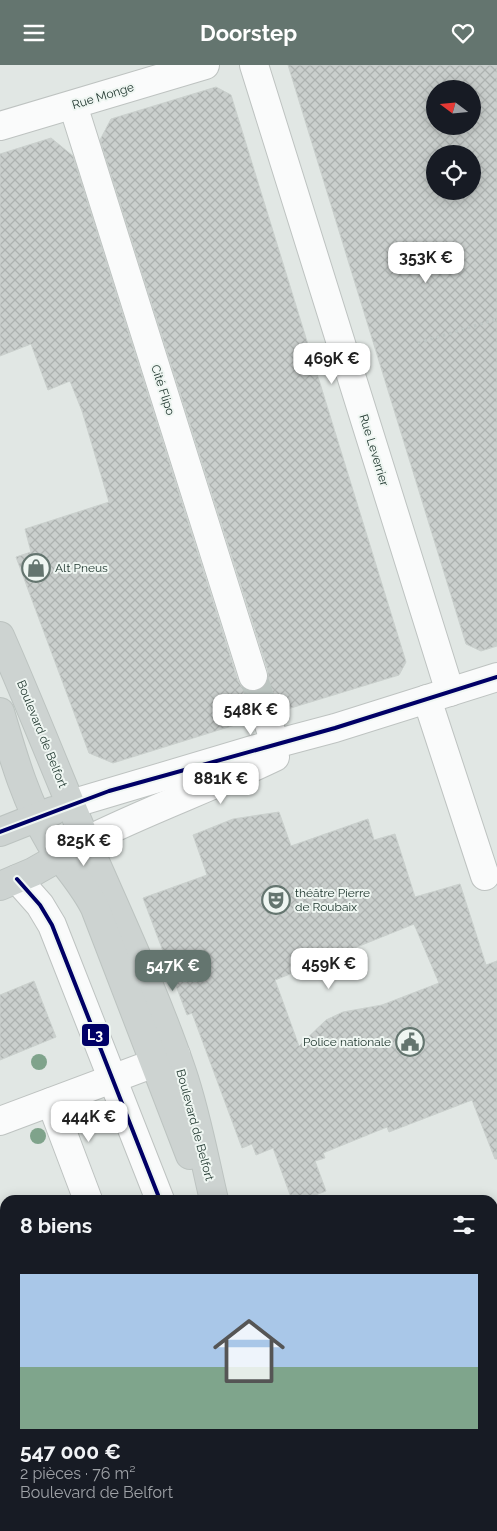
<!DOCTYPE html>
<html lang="fr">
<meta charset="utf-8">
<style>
:root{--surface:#171b24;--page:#242831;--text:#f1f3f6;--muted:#9ea1a6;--line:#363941;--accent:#64756f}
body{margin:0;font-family:Raleway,sans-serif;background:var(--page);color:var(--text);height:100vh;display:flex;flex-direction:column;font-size:19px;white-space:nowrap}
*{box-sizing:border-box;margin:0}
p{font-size:16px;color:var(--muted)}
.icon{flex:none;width:28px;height:28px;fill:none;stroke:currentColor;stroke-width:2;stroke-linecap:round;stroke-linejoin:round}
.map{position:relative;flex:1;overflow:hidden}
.drawer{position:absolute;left:0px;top:1130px;width:498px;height:336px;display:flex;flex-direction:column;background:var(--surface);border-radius:15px 15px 0 0;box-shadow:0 2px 12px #0003}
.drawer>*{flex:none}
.needle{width:32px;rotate:286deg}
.fabs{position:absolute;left:426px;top:15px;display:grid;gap:10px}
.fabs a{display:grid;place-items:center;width:55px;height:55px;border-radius:50%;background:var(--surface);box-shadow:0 2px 12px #0003;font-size:25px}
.price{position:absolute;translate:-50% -42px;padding:0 11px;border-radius:10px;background:#fff;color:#222;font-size:16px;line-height:32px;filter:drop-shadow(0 1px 2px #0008)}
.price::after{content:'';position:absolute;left:50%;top:30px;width:15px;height:11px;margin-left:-8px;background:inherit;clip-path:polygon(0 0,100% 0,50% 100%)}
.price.on{background:var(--accent);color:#fff}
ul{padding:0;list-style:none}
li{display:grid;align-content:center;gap:10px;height:265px;padding:0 20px}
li+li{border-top:1px solid var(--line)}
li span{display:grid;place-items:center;height:155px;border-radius:0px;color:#555}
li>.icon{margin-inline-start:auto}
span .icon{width:90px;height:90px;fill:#fffc;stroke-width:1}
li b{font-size:21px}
h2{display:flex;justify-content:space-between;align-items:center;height:60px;padding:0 20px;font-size:21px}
header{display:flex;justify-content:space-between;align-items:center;height:65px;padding:0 20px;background:var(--accent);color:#fff;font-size:22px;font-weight:700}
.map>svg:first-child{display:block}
.building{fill:url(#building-cross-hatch);stroke:#cad0cd;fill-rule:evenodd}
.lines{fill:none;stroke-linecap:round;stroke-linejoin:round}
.minor-tunnel{stroke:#bbc4c0;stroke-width:28;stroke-dasharray:28 14;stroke-linecap:butt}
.minor-casing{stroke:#bec3c1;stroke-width:30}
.major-casing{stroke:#bcc3c0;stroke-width:30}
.path{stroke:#bfc7c5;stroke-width:3;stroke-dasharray:2.5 4;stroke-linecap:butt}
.minor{stroke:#fafbfb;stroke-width:28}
.major{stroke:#cdd3d1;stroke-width:28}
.bus-1-casing{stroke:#eff6f2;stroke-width:8}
.bus-1{stroke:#006;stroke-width:4}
.tree{fill:#7fa38b}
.labels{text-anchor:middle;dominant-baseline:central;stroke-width:4;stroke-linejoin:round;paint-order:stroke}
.street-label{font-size:12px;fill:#213830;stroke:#eff6f2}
.poi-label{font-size:12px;fill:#213830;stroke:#eff6f2;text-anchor:start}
.line-badge{stroke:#eff6f2;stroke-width:2}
.badge-label{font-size:14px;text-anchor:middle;font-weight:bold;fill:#fff}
</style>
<header><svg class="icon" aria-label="menu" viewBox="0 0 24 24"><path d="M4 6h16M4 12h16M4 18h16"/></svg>Doorstep<svg class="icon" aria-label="heart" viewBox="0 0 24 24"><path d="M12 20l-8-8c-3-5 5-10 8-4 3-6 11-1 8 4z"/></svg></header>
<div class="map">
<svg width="497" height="1466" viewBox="0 0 497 1466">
<defs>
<pattern id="building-cross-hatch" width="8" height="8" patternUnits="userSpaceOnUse" patternTransform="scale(1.25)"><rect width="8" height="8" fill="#cacfcd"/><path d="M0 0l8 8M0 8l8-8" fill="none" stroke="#adb2b0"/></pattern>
</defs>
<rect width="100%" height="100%" fill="#e1e7e4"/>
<g class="building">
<path d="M288,0H497V581L481,586L466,579ZM435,24H472V61H435ZM435,89H472V126H435Z"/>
<path d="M216,22L231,30L406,597L399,610L281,646L276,638L269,635H261L255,639L251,646V655L113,698L89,688L16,492L31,487L25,464L109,437L82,346L70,316L48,325L31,279L0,291V89L51,73L73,91L238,616L242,622L249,626H258L264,622L268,615V606L100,75L111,54Z"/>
<path d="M279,747L291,781L368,754L374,775L395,769L415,832L460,819L486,900L497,896V1094H495L472,1035L389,1067L387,1062L323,1088L325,1093L315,1096L326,1126L302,1135H292L273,1083L256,1090L252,1079L242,1083L192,948L187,950L143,833L207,810L193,770L233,754ZM414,859L439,918L382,940L343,947L326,955L299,981L275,915Z"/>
<path d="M34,916L56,972L0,995V930Z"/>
</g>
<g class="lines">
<path class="minor-tunnel" d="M253,611L266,650"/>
<defs>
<g id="minor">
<path d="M254,0L450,627"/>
<path d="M73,40L253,611"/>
<path d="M0,61L205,0"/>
<path d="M427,634L485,811"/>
<path d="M266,650L275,679"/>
<path d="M71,739L256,684L335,663L497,612"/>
<path d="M86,776C148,745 213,722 275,692"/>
<path d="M17,814L40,840L52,860L160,1135"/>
<path d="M51,1037L88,1135"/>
<path d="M0,1056L176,990"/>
<path d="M213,1461L215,1466"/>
<path d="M282,1461L284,1466"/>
</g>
<g id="major">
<path d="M0,571C30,639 57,708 86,776C119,852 155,928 182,1007C196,1048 204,1092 214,1135"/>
<path d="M0,647C13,691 26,737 50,777C64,800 83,818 95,843L190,1090"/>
<path d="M0,767L53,746"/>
<path d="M0,821L33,807L77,782"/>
<path d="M336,1461L338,1466"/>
</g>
</defs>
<use href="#minor" class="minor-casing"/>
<use href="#major" class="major-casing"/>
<path class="path" d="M418,278L497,254"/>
<use href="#minor" class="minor"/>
<use href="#major" class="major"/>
<defs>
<g id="bus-1">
<path d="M0,767L109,726L335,663L497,612"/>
<path d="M17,814L40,840L52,860L160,1135"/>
</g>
</defs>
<use href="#bus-1" class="bus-1-casing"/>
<use href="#bus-1" class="bus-1"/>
</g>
<g class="tree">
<circle cx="39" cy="997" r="8"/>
<circle cx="38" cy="1071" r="8"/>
</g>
<defs>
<symbol id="shop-ring" viewBox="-11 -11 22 22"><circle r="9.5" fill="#eff6f2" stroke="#64756f" stroke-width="1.5"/><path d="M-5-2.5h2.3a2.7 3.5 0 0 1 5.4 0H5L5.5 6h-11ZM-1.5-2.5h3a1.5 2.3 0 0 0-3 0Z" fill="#64756f"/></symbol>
<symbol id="theatre-ring" viewBox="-11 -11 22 22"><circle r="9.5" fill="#eff6f2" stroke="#64756f" stroke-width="1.5"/><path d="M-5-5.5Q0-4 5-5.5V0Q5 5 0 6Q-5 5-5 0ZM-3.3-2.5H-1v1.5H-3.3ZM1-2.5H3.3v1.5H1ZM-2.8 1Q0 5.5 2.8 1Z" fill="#64756f"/></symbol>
<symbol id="civic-ring" viewBox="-11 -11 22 22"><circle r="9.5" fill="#eff6f2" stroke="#64756f" stroke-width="1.5"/><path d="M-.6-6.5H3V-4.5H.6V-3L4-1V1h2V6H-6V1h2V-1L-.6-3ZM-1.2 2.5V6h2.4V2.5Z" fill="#64756f"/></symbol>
</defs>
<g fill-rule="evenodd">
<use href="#shop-ring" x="20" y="487" width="32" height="32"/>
<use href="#theatre-ring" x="260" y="819" width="32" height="32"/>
<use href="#civic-ring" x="394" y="961" width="32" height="32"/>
</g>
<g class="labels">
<g class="street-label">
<text transform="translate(103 31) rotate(-17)">Rue Monge</text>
<text transform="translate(163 325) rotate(72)">Cité Flipo</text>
<text transform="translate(374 385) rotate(73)">Rue Leverrier</text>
<text transform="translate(42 669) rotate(68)">Boulevard de Belfort</text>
<text transform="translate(195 1060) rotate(75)">Boulevard de Belfort</text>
</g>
<g class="poi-label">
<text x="55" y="503">Alt Pneus</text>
<text x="295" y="828">théâtre Pierre<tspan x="295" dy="14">de Roubaix</tspan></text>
<text x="391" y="977" text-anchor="end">Police nationale</text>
</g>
</g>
<rect class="line-badge" x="81" y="958" width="29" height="24" rx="5" fill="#006"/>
<g class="badge-label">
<text x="95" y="975">L3</text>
</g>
</svg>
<div class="fabs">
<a><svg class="needle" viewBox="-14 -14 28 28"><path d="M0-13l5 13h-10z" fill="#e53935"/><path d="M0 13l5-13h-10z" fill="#9ea1a6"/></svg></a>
<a><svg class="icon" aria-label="locate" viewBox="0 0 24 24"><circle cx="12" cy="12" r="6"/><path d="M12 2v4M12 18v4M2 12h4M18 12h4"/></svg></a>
</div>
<b class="price" style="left:426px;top:219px">353K €</b>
<b class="price" style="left:332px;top:320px">469K €</b>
<b class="price" style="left:251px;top:671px">548K €</b>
<b class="price" style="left:221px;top:740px">881K €</b>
<b class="price" style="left:84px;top:802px">825K €</b>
<b class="price" style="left:329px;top:925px">459K €</b>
<b class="price on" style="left:173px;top:927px">547K €</b>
<b class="price" style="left:89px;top:1078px">444K €</b>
<section class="drawer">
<h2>8 biens<svg class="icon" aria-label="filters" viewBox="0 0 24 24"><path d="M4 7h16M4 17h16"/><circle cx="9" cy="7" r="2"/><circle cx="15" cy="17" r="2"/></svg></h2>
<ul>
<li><span style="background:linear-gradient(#a9c7e8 60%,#7fa58c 0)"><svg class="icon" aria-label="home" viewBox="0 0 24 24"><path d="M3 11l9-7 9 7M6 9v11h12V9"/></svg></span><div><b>547 000 €</b><p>2 pièces · 76 m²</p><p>Boulevard de Belfort</p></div></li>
</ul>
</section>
</div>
